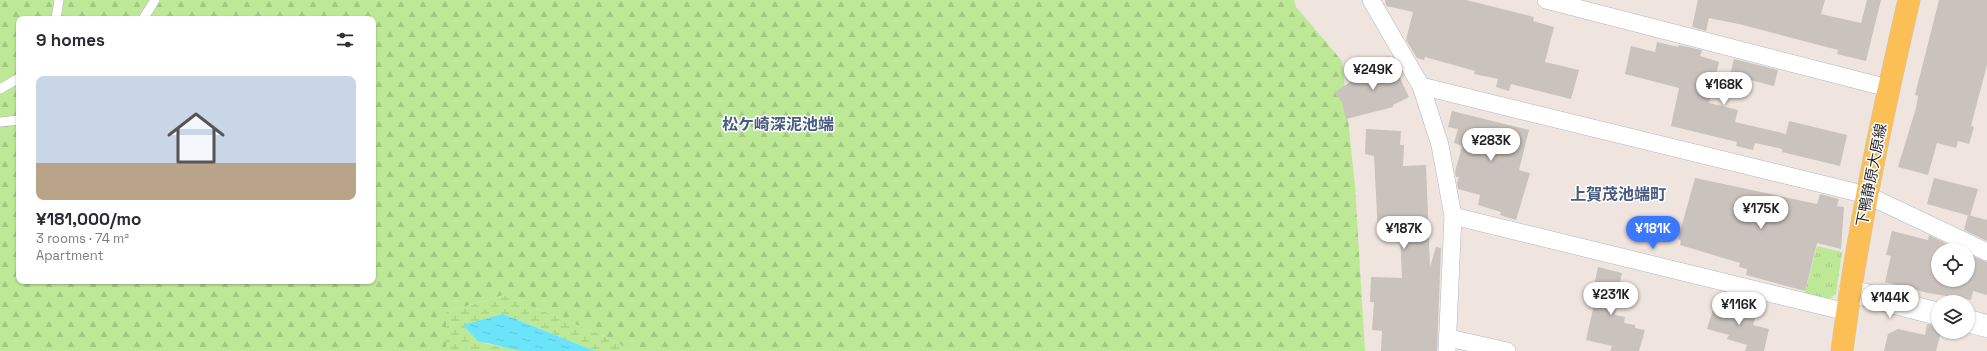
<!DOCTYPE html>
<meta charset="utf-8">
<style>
:root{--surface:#fff;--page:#f2f2f3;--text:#2b2b33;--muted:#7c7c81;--line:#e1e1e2;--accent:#3a78ff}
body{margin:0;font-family:"Space Grotesk","Noto Sans JP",sans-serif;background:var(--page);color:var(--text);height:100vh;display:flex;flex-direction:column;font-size:15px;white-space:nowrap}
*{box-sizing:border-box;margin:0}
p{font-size:13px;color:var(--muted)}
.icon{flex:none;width:22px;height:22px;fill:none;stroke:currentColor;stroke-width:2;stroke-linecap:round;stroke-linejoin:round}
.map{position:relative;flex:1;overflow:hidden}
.side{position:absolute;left:16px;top:16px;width:360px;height:268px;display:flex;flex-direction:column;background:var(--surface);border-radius:8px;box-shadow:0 1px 3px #0004}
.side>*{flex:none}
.tools{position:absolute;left:1931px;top:243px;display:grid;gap:8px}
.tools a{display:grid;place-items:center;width:44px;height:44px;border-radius:50%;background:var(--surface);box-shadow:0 1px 3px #0004;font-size:20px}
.price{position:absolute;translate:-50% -34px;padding:0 9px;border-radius:14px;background:#fff;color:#222;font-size:13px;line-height:26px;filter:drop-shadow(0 1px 2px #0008)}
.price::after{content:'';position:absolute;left:50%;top:24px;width:12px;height:9px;margin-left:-6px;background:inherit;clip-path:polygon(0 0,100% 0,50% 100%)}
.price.current{background:var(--accent);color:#fff}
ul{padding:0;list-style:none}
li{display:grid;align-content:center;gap:8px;height:212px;padding:0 20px}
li+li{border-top:1px solid var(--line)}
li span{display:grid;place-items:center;height:124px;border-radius:8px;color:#555}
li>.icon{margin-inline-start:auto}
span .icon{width:72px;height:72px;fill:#fffc;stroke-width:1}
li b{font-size:17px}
h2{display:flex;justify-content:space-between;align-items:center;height:48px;padding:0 20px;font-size:17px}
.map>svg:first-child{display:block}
.forest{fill:url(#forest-firs);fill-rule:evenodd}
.wetland{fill:url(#wetland-marsh)}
.park{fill:url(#park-tufts)}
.water{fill:url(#water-ripples)}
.building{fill:#cac2bd}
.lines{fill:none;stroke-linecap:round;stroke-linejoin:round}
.lane-casing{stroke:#b2b6c1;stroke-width:10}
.street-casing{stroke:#b2b6c1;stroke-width:18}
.secondary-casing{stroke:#b2b6c1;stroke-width:23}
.primary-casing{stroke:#c8c8c8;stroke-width:23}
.lane{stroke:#fff;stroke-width:9}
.street{stroke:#fff;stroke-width:17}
.secondary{stroke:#fff;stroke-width:22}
.primary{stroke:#fbbf56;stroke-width:22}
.labels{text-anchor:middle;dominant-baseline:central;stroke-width:3;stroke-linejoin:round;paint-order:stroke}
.street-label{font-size:15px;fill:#2c2c2c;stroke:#fff}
.neighbourhood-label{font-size:16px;font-weight:bold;fill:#485a81;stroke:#fff}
</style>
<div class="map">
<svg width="1987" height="351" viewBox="0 0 1987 351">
<defs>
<pattern id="forest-firs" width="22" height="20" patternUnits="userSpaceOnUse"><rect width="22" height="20" fill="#bde996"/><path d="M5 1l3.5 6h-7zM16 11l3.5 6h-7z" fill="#a3c881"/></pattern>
<pattern id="wetland-marsh" width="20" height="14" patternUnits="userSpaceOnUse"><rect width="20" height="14" fill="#bde996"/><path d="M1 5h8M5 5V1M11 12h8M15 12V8" fill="none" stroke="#a3c881"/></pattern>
<pattern id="park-tufts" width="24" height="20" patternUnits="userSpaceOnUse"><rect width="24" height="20" fill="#bde996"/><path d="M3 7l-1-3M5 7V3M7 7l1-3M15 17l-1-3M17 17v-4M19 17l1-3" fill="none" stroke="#a3c881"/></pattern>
<pattern id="water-ripples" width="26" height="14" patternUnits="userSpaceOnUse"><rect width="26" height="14" fill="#6ae4f8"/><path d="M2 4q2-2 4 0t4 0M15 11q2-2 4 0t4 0" fill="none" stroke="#5cc4d5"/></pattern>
</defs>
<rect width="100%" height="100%" fill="#efe5de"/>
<path class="forest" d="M0,0H1294L1296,7L1342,61L1355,186L1365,351H631L609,338L504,295L446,312V351H0ZM19,19H373V281H19Z"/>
<path class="wetland" d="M504,295L609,338L631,351H595L503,314L479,342L522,351H446V312Z"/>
<path class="park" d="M1817,246L1842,252L1836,294L1826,301L1804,295Z"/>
<path class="water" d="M503,314L595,351C571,351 545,351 521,351C507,349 493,343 479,342L463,325Z"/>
<g class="building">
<path d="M1385,0H1466L1534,17L1533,21L1554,27L1545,62L1579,70L1571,99L1511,84L1509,91L1496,87L1498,79L1474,74L1475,71L1425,57L1424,60L1417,58L1406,40L1413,12L1386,6Z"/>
<path d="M1698,0H1825L1821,14L1861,23L1867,0H1881L1866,61L1837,54L1838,50L1743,25L1709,18L1706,31L1692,27Z"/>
<path d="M1939,0H1987V65L1971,126L1974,127L1969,144L1958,141L1956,148L1937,143L1928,175L1898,167L1916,108L1918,96L1915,95Z"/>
<path d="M1657,42L1678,47L1679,45L1702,50L1700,56L1719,62L1709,103L1738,110L1735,122L1786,134L1789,121L1847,135L1840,166L1782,152V149L1755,143L1753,150L1736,146L1737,142L1671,126L1679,88L1625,74L1631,46L1655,52Z"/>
<path d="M1389,56L1409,97L1393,105V107L1346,119L1342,102L1334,93Z"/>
<path d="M1734,59L1778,70L1774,86L1730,75Z"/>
<path d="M1452,111L1529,130L1519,170L1530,173L1516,220L1500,215L1501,212L1478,205L1480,195L1458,189L1457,183L1459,177H1456L1455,172L1462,146L1454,143L1458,129L1448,127Z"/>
<path d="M1366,129L1401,131L1400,145H1404L1403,166L1426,165L1430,267L1436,247L1441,248L1437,351H1381L1382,331L1372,330L1374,302H1370L1371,277L1402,278L1400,233L1378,234L1374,156L1365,154Z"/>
<path d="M1695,178L1817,204L1820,194L1839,199L1837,206L1844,207L1841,249L1817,243L1805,291L1746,275L1747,269L1739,267L1740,263L1680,245L1681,241L1678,239Z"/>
<path d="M1934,178L1978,189L1970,216L1927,204Z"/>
<path d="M1968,215L1987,220V241L1964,230Z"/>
<path d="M1892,231L1928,240L1929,235L1959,250H1938V280H1956L1968,283V254L1987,262V295L1973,291L1971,300L1928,293L1885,282L1891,256L1886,255Z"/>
<path d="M1598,267L1622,273L1614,309H1616L1615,315L1625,317L1624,323L1635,325V328L1645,330L1639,351H1610L1612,346L1586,340L1594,305L1590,304Z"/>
<path d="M1715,303L1736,309L1738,303L1758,309L1753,325L1769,329L1764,351H1745L1747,345L1727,339L1729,335L1707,329Z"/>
<path d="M1927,324L1938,326V332H1941L1936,351H1884L1888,334L1898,329L1925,335Z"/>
</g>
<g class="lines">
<defs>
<g id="lane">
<path d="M56,19L59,0"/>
<path d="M143,19L155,0"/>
<path d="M0,89L19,78"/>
<path d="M0,122L19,120"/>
</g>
<g id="street">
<path d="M1371,0L1421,86L1440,145L1453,216L1447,351"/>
<path d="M1546,0L1888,88"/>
<path d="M1421,86L1867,195L1987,252"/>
<path d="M1453,216L1847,312"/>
<path d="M1449,338L1507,351"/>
</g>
<g id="secondary">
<path d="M1850,291L1938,314"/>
<path d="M1968,321L1987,326"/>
</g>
<path id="primary" d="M1842,351C1857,233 1882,116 1909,0"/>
</defs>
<use href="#lane" class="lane-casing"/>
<use href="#street" class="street-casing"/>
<use href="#secondary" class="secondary-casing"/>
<use href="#primary" class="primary-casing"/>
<use href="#lane" class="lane"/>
<use href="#street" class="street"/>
<use href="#secondary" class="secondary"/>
<use href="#primary" class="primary"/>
</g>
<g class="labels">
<g class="street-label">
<text transform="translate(1871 175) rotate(-79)">下鴨静原大原線</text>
</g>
<g class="neighbourhood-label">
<text x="778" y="124">松ケ崎深泥池端</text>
<text x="1618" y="194">上賀茂池端町</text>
</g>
</g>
</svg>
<div class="tools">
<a><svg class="icon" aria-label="locate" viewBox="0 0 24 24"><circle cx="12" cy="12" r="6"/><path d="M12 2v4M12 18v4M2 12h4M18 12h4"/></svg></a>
<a><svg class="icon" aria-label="layers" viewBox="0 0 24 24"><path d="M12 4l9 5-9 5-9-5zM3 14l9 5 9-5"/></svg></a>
</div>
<b class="price" style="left:1373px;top:91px">¥249K</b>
<b class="price" style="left:1724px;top:106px">¥168K</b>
<b class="price" style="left:1491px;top:162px">¥283K</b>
<b class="price" style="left:1761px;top:230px">¥175K</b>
<b class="price" style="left:1404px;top:250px">¥187K</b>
<b class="price current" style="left:1653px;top:250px">¥181K</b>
<b class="price" style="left:1611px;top:316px">¥231K</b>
<b class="price" style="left:1890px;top:319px">¥144K</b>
<b class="price" style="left:1739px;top:326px">¥116K</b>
<section class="side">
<h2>9 homes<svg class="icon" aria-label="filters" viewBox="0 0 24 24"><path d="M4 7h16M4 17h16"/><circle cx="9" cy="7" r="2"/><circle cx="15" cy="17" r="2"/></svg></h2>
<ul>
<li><span style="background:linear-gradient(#c9d6e8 70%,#b9a48a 0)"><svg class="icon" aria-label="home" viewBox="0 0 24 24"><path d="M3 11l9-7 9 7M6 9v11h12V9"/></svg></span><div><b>¥181,000/mo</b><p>3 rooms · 74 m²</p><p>Apartment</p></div></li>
</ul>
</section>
</div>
